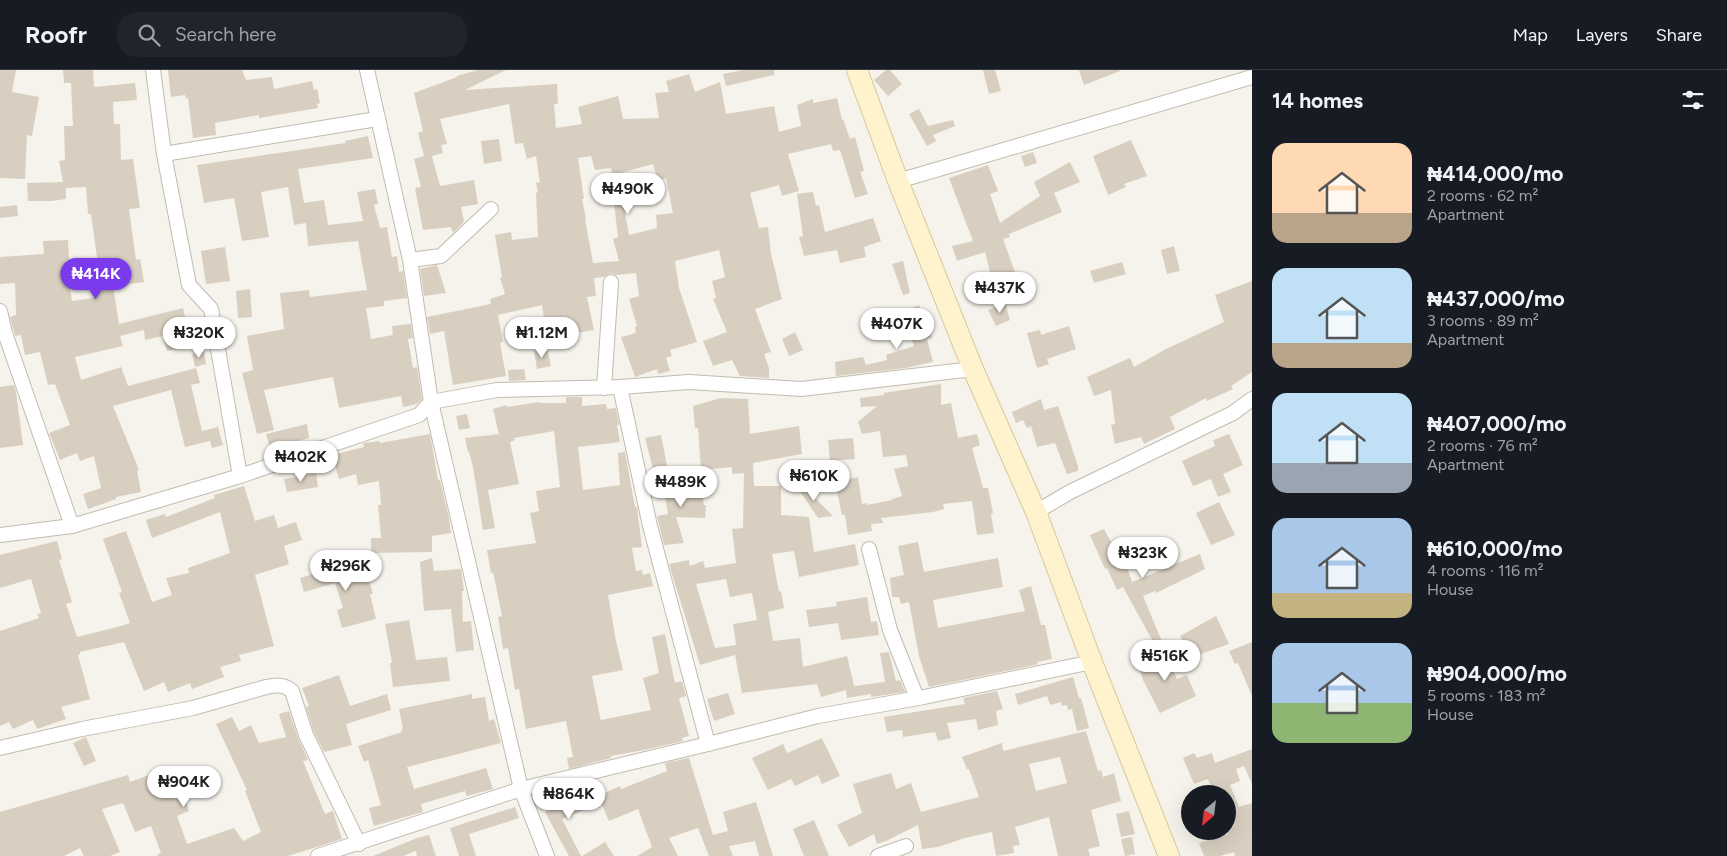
<!DOCTYPE html>
<meta charset="utf-8">
<style>
:root{--surface:#171b24;--page:#20242c;--text:#f1f3f6;--muted:#9ea1a6;--line:#363941;--accent:#7c3aed}
body{margin:0;font-family:Figtree,sans-serif;background:var(--page);color:var(--text);height:100vh;display:flex;flex-direction:column;font-size:19px;white-space:nowrap}
*{box-sizing:border-box;margin:0}
p{font-size:16px;color:var(--muted)}
.icon{flex:none;width:28px;height:28px;fill:none;stroke:currentColor;stroke-width:2;stroke-linecap:round;stroke-linejoin:round}
.map{position:relative;flex:1;overflow:hidden}
.sheet{display:flex;flex-direction:column;background:var(--surface);width:475px}
.sheet>*{flex:none}
.needle{width:32px;rotate:208deg}
.tools{position:absolute;left:1181px;top:715px;display:grid;gap:10px}
.tools a{display:grid;place-items:center;width:55px;height:55px;border-radius:50%;background:var(--surface);box-shadow:0 5px 20px #0002;font-size:25px}
.price{position:absolute;translate:-50% -42px;padding:0 11px;border-radius:18px;background:#fff;color:#222;font-size:16px;line-height:32px;filter:drop-shadow(0 1px 2px #0008)}
.price::after{content:'';position:absolute;left:50%;top:30px;width:15px;height:11px;margin-left:-8px;background:inherit;clip-path:polygon(0 0,100% 0,50% 100%)}
.price.on{background:var(--accent);color:#fff}
ul{padding:0;list-style:none}
li{display:flex;align-items:center;gap:15px;height:125px;padding:0 20px}
li span{display:grid;place-items:center;flex:none;width:140px;height:100px;border-radius:15px;color:#555}
li>.icon{margin-inline-start:auto}
span .icon{width:60px;height:60px;fill:#fffc;stroke-width:1}
li b{font-size:21px}
h2{display:flex;justify-content:space-between;align-items:center;height:60px;padding:0 20px;font-size:21px}
header{display:flex;align-items:center;gap:30px;box-sizing:border-box;height:70px;padding:0 25px;background:var(--surface);border-bottom:1px solid var(--line)}
header strong{font-size:24px}
nav{display:flex;gap:28px;margin-inline-start:auto;font-size:18px}
.search{width:350px;height:45px;background:var(--page);display:flex;align-items:center;gap:12px;box-sizing:border-box;padding:0 18px;border-radius:20px;color:var(--muted);font-size:19px}
main{display:flex;flex:1;min-height:0}
.map>svg:first-child{display:block}
.building{fill:#d8cfc1;fill-rule:evenodd}
.lines{fill:none;stroke-linecap:round;stroke-linejoin:round}
.street-casing{stroke:#c2bbae;stroke-width:16}
.secondary-casing{stroke:#d6c79b;stroke-width:22}
.street{stroke:#fff;stroke-width:14}
.secondary{stroke:#fff3cd;stroke-width:20}
</style>
<header>
<strong>Roofr</strong>
<div class="search"><svg class="icon" aria-label="search" viewBox="0 0 24 24"><circle cx="10" cy="10" r="6"/><path d="M15 15l6 6"/></svg>Search here</div>
<nav><a>Map</a><a>Layers</a><a>Share</a></nav>
</header>
<main>
<div class="map">
<svg width="1252" height="786" viewBox="0 0 1252 786">
<rect width="100%" height="100%" fill="#f6f3ec"/>
<g class="building">
<path d="M0,0H16L12,22L39,27L32,66L27,65L25,109L0,108Z"/>
<path d="M63,0H93L94,17L135,13L137,30L113,32L114,54H120L121,90L133,89L140,138L129,139L136,190L140,189L144,212L113,216L119,254L183,238L187,255H188L192,277L167,281L163,266L145,270L144,260L120,266L123,276L75,287L81,310L121,297L128,316L196,298L200,313L191,315L202,361L218,357L223,375L212,378L210,371L185,377L171,320L113,336L139,400L137,401L141,422L116,427V429L88,439L83,424L101,418L94,386L80,391L77,383L60,390L49,363L70,355L55,314L48,315L40,282L25,285L21,265L15,266L10,247L16,245L15,213L0,214V187L44,184L43,171L68,170L69,190H66L72,231L93,228L91,195H98L91,144H88L86,117L66,118V129L52,131H28L27,113L63,112L59,91L65,90L64,56H73L71,13H64Z"/>
<path d="M168,0H242L246,10L272,7L274,19L312,11L314,20L317,19L320,33L317,34L318,38L259,48V45L215,53L216,65L193,68L188,28L186,29L185,25L171,27Z"/>
<path d="M478,0H506L465,20L557,14L558,34H554L556,58L582,54L578,37L618,26L623,49L659,48L655,23L669,22L666,11L689,4L695,22L720,12L726,44L774,36L779,62L801,56L797,35L813,29V33L837,28L842,50L843,49L850,69L855,67L864,101L860,102L868,124L855,128L840,80L833,81L831,74L788,84L799,121L782,126L779,115L750,123L759,158L768,157L771,184L782,229L755,239L771,282L764,284L769,298V308L740,306L732,290L713,296L703,271L727,262L713,229L716,228L712,211L725,207L719,180L675,191L679,218L697,272L670,280L672,286L666,288L670,301L658,304L657,299L635,307L621,267L636,263L635,257L637,256L629,229L639,226L636,203L616,205L611,203L604,207L594,208L596,226L587,227L594,260L563,265L564,271L548,274L542,235L498,245L503,272L500,273L506,306L453,315L444,261L430,264L427,247L491,234L490,229L505,224L500,208L502,207L495,165L511,162L512,170L538,167L536,123L538,122L536,113L540,112L536,86L527,89L523,73L515,74L509,34L440,49L447,74L441,75L443,83L432,86L440,116L474,110L478,134L461,137L464,152L453,163L451,157L423,160L415,118L421,117L414,89L424,86L418,63L423,61L414,23L457,7V6ZM591,86L595,100L611,98L613,105L653,94L658,111L666,108L673,143L656,145L657,158L629,165L623,132L614,133L618,167L613,169L619,191L593,193L585,149H586L582,129H584L578,88Z"/>
<path d="M743,0H774V5L726,16L723,4Z"/>
<path d="M886,0H890L902,14L888,26L874,10Z"/>
<path d="M983,0H995L1001,21L989,24Z"/>
<path d="M1079,0H1120V1L1084,15Z"/>
<path d="M919,39L928,56L953,50L955,56L933,65L936,71L927,76L909,44Z"/>
<path d="M368,66L373,88L298,99L304,133L324,130L328,155L363,151L357,122L375,119L378,134L374,135L380,158L387,157L392,187L397,186L399,202L403,201L407,228L384,231V236L366,238L371,269L393,265L392,256L411,254L413,268L408,269L413,298L417,297L422,329L417,334L403,337L401,326L339,338L333,307L264,320L274,360L257,364L242,303L253,300L247,266L284,259L280,223L309,220L310,227L367,220L358,171L308,176L306,153L294,155L288,117L261,122L269,167L242,171L234,128L204,133L197,95L346,73L345,71Z"/>
<path d="M499,69L502,91L484,94L481,71Z"/>
<path d="M1131,70L1147,106L1124,114L1126,117L1108,125L1093,86Z"/>
<path d="M1033,82L1037,93L1025,97L1021,86Z"/>
<path d="M1070,92L1080,112L1054,123L1062,142L1009,164L1010,167L1003,169L1020,216L1004,222L1001,212L993,214L985,182L957,191L952,176L973,171L949,108L988,95L998,121L990,124L1000,153L1040,126L1034,112Z"/>
<path d="M813,122L816,136L819,135L825,162L873,148L881,171L864,177L866,187L840,193L837,180L804,186L799,167L803,166L797,124Z"/>
<path d="M17,135L18,146L0,148V137Z"/>
<path d="M1174,176L1180,201L1167,204L1161,180Z"/>
<path d="M225,177L230,211L206,214L201,181Z"/>
<path d="M903,191L910,223L903,225L892,194Z"/>
<path d="M1122,192L1126,204L1094,213L1090,201Z"/>
<path d="M437,195L446,223L424,226L420,199Z"/>
<path d="M1252,211V302L1231,316L1233,319L1207,331L1206,328L1170,347L1175,359L1144,374L1141,367L1115,374L1111,355L1115,354L1111,320L1094,326L1087,307L1130,288L1134,297L1166,279L1224,252L1215,225Z"/>
<path d="M250,219L252,247L238,248L236,221Z"/>
<path d="M1005,233L1010,250L996,256L988,240Z"/>
<path d="M919,235L932,268L927,269L933,292L906,298L836,306L835,292L863,287L866,295L887,290L886,285L914,276L902,243Z"/>
<path d="M1069,256L1076,279L1047,289L1049,294L1037,298L1027,263L1040,260L1041,265Z"/>
<path d="M795,262L803,280L789,286L782,269Z"/>
<path d="M547,278L551,296L537,299L534,281Z"/>
<path d="M204,281L206,294L195,297L192,284Z"/>
<path d="M524,299L526,310L509,311L508,300Z"/>
<path d="M941,314V335L951,333L958,368L977,364L980,375L972,378L983,418H988L993,443L991,444L994,463L977,465L972,431L943,434L944,439L933,442L881,448L883,453L871,454L872,461L848,465L845,445H842L835,412L858,407L862,434L867,433V435L892,430V429L902,426L894,399L908,396L906,385L883,387L880,361L862,364L858,352L877,336L861,337L860,328L884,325V323Z"/>
<path d="M14,315L16,322L23,375L0,378V317Z"/>
<path d="M566,327H582V336L606,334L607,339L616,338L619,355H617L620,372L578,377L583,420L620,415L618,383L625,382L635,437H637L642,477L632,478L636,501L642,500L643,505L650,503L653,516L608,525L616,571L623,600L592,606L600,647L601,650L651,640L643,608L659,603L652,567L665,564L675,613L682,611L686,626L679,628L689,666L682,668L683,671L644,680L611,686V688L569,699L567,688L573,687L566,651L526,659L519,619L515,620L508,578L503,579L498,547L502,546L493,502L491,503L487,480L536,473L530,443L539,441L536,421L560,417L554,361L514,368L515,370L510,372L519,414L488,420L495,458L483,460L473,397L469,382H468L465,368L499,364L493,339L506,335L507,337L540,332V333H566Z"/>
<path d="M721,328L748,329L750,364L799,356L802,384L753,393L754,416H781V445L809,447L814,482L855,474L859,495L799,507L794,481L772,484L779,522L781,521L784,538L768,542L773,571L800,568L803,597L847,586L854,616L885,612L880,583L889,582L896,611L900,610L905,622L871,627V624L847,628L846,620L821,627L817,614L742,623L735,585L700,595L669,494L689,490L690,496L703,491L705,498L736,493L732,459L743,458L744,403L732,404V397L701,400L698,358H695L693,336ZM726,509L730,527L752,523L757,550L733,554L736,575L715,578L696,514Z"/>
<path d="M1041,329L1044,340L1058,336L1078,396V401L1067,404L1055,373L1037,377L1031,356L1027,358L1023,350L1016,353L1012,342Z"/>
<path d="M467,344L470,358L459,360L456,346Z"/>
<path d="M307,354L309,368L270,378L266,364Z"/>
<path d="M430,364L438,410H440L449,448L451,463L432,466V482L371,483V468H381L378,435H381L379,411L358,415L356,404L339,409L332,385L364,377L363,373H365L379,371L380,373Z"/>
<path d="M1229,364L1243,395L1223,404L1231,422L1218,427L1211,409L1193,416L1182,391L1215,376L1213,370Z"/>
<path d="M661,365L667,396L653,399L645,368Z"/>
<path d="M853,368L855,389L830,391L828,370Z"/>
<path d="M316,403L318,417L287,422L284,409Z"/>
<path d="M700,408L704,435H706L705,448L676,447L684,473L664,475L657,446L668,444L663,413Z"/>
<path d="M811,415L814,427L833,446L818,448L797,417Z"/>
<path d="M244,416L255,451L274,445L278,458L296,452L302,470L284,476L289,494L255,505L274,576L239,585L241,591L220,597L224,607L192,619L190,613L168,622L164,612L144,621L124,572L80,582V584L78,585L90,629L61,637L66,649L37,659L33,650L13,659L9,652L0,656V561L39,548L37,544L41,543L31,509L0,518V485L57,471L62,489L59,490L72,532L66,534L77,567L121,556L130,553L119,523L122,522L103,469L126,461L152,532L172,525L166,508L189,503L188,498L230,483L220,442L152,468L146,450L165,444L166,447L215,428L214,425Z"/>
<path d="M1219,432L1235,465L1211,475L1196,443Z"/>
<path d="M1104,459L1125,498L1127,497L1132,512L1200,484L1205,499L1156,523L1155,521L1143,526L1163,574L1156,577L1123,517L1117,520L1107,498L1105,499L1090,465Z"/>
<path d="M918,472L924,502L998,488L1003,517L933,530L938,558L1025,541L1019,520L1031,516L1041,555H1045L1052,589L1037,592L1038,594L1030,596L929,617L919,586L909,532L901,534L899,527H892L890,508L904,505L898,476Z"/>
<path d="M432,488L434,501L461,499L464,521H462L463,552L471,551L474,580L456,582L451,539L424,541L420,492Z"/>
<path d="M357,491L363,509L368,507L373,524H370L376,549L342,558L337,540L343,538L335,513L304,522L300,508Z"/>
<path d="M867,527L871,552L877,551L879,565L841,570L838,553L809,557L806,540L837,536L836,532Z"/>
<path d="M1216,546L1229,574L1192,587L1180,566Z"/>
<path d="M409,550L416,590L447,587L450,611L393,617L390,593H392L385,554Z"/>
<path d="M1252,572V626L1238,593L1235,594L1229,581Z"/>
<path d="M1163,576L1177,609L1187,605L1196,626L1160,643L1143,610L1138,595L1156,589L1152,581Z"/>
<path d="M339,605L350,636L387,624L391,640L346,654L352,675L324,682L314,662L306,637L309,636L302,618Z"/>
<path d="M1073,607L1079,628H1081L1089,658L1077,661L1072,639L1068,640L1067,635L1062,636L1061,632L1050,635L1047,626L1018,635L1015,624Z"/>
<path d="M997,621L1003,639L996,641L998,655L978,660L976,649L947,653L951,668L938,671L935,662L903,667L902,660L887,662L884,647L965,634L963,628Z"/>
<path d="M728,623L735,644L714,651L707,629Z"/>
<path d="M472,624V629L485,627L489,651L494,649L501,673L407,697L414,719L486,698L493,719L467,726L465,721L421,734L423,742L374,756L369,738L381,735L368,690L364,692L358,676L402,662L401,660L403,659L399,639Z"/>
<path d="M289,641L298,668L308,690L303,691L325,744L333,741L342,769L288,786H158L157,784L161,783L151,756L135,762L123,733L102,739L120,782L110,786H84L80,778L64,786H0V742L128,705L130,712L174,696L189,741L177,746L187,774L234,758L243,771L261,762L245,721L247,720L216,654L232,647L239,661L251,655L259,673L286,667L279,644Z"/>
<path d="M1086,661L1098,701L1101,700L1103,707L1114,703L1121,731L1091,740L1100,776L1088,779L1090,786H1058L1049,747L1015,757L1020,775L1013,776L1014,783L996,786L992,762L965,768L938,777L922,779L918,755L886,771L877,774L874,764L849,777L837,755L862,743L853,714L891,703L896,719L911,713L921,742L979,727L969,699H967L962,687L1002,673L1003,681ZM1060,687L1067,713L1036,721L1029,694Z"/>
<path d="M86,667L96,691L84,696L73,673Z"/>
<path d="M822,668L840,706L822,714L818,705L795,716L791,709L768,720L752,688L783,674L787,683Z"/>
<path d="M1252,679V714L1244,696L1236,699L1240,711L1230,715L1239,737L1252,733V786H1235L1234,782L1220,786H1204L1199,773L1228,764V724H1214L1208,709L1194,714L1183,688L1194,683L1197,688L1212,683L1215,693Z"/>
<path d="M689,688L713,765L728,761L723,742L756,732L773,786H759L755,771L729,776L733,786H709L698,758L669,768L678,786H637L652,777L638,739L609,751L598,726L620,716L621,719L667,701L665,693Z"/>
<path d="M594,723L599,734L562,749L581,786H569L545,742L558,736L557,733L568,728L570,733Z"/>
<path d="M515,737L519,748L469,764L476,786H459L450,758Z"/>
<path d="M1129,741L1135,764L1121,767L1116,744Z"/>
<path d="M814,750L829,786H804L793,759Z"/>
<path d="M429,765L436,786H417L416,781L403,786H373L417,768Z"/>
<path d="M1132,767L1135,784L1125,786L1121,769Z"/>
<path d="M605,772L614,786H582Z"/>
</g>
<g class="lines">
<defs>
<g id="street">
<path d="M153,0L164,84L189,215L211,239L240,406"/>
<path d="M367,0L410,190L431,332L521,719L547,786"/>
<path d="M164,84L377,49"/>
<path d="M898,111L1252,7"/>
<path d="M410,190L441,186L491,139"/>
<path d="M0,241L5,263L72,456"/>
<path d="M620,317L650,456L708,674"/>
<path d="M604,318L611,212"/>
<path d="M1036,442L1070,422L1233,343L1252,329"/>
<path d="M0,465L72,456L240,406L419,345L431,332L497,320L620,317L689,312L801,319L973,299"/>
<path d="M869,479L890,560L917,628"/>
<path d="M0,678L82,659L193,638L266,617C276,615 284,614 292,621L306,665L359,774"/>
<path d="M318,786L521,719L708,674L818,646L924,627L1092,592"/>
<path d="M878,786L906,776"/>
</g>
<path id="secondary" d="M857,0L898,111L973,299L1036,442L1092,592L1169,786"/>
</defs>
<use href="#street" class="street-casing"/>
<use href="#secondary" class="secondary-casing"/>
<use href="#street" class="street"/>
<use href="#secondary" class="secondary"/>
</g>
</svg>
<div class="tools">
<a><svg class="needle" viewBox="-14 -14 28 28"><path d="M0-13l5 13h-10z" fill="#e53935"/><path d="M0 13l5-13h-10z" fill="#9ea1a6"/></svg></a>
</div>
<b class="price" style="left:628px;top:145px">₦490K</b>
<b class="price on" style="left:96px;top:230px">₦414K</b>
<b class="price" style="left:1000px;top:244px">₦437K</b>
<b class="price" style="left:897px;top:280px">₦407K</b>
<b class="price" style="left:199px;top:289px">₦320K</b>
<b class="price" style="left:542px;top:289px">₦1.12M</b>
<b class="price" style="left:301px;top:413px">₦402K</b>
<b class="price" style="left:814px;top:432px">₦610K</b>
<b class="price" style="left:681px;top:438px">₦489K</b>
<b class="price" style="left:1143px;top:509px">₦323K</b>
<b class="price" style="left:346px;top:522px">₦296K</b>
<b class="price" style="left:1165px;top:612px">₦516K</b>
<b class="price" style="left:184px;top:738px">₦904K</b>
<b class="price" style="left:569px;top:750px">₦864K</b>
</div>
<section class="sheet">
<h2>14 homes<svg class="icon" aria-label="filters" viewBox="0 0 24 24"><path d="M4 7h16M4 17h16"/><circle cx="9" cy="7" r="2"/><circle cx="15" cy="17" r="2"/></svg></h2>
<ul>
<li><span style="background:linear-gradient(#ffd9b3 70%,#b9a48a 0)"><svg class="icon" aria-label="home" viewBox="0 0 24 24"><path d="M3 11l9-7 9 7M6 9v11h12V9"/></svg></span><div><b>₦414,000/mo</b><p>2 rooms · 62 m²</p><p>Apartment</p></div></li>
<li><span style="background:linear-gradient(#bfe0f5 75%,#b9a48a 0)"><svg class="icon" aria-label="home" viewBox="0 0 24 24"><path d="M3 11l9-7 9 7M6 9v11h12V9"/></svg></span><div><b>₦437,000/mo</b><p>3 rooms · 89 m²</p><p>Apartment</p></div></li>
<li><span style="background:linear-gradient(#bfe0f5 70%,#9aa5b1 0)"><svg class="icon" aria-label="home" viewBox="0 0 24 24"><path d="M3 11l9-7 9 7M6 9v11h12V9"/></svg></span><div><b>₦407,000/mo</b><p>2 rooms · 76 m²</p><p>Apartment</p></div></li>
<li><span style="background:linear-gradient(#a9c7e8 75%,#c2b280 0)"><svg class="icon" aria-label="home" viewBox="0 0 24 24"><path d="M3 11l9-7 9 7M6 9v11h12V9"/></svg></span><div><b>₦610,000/mo</b><p>4 rooms · 116 m²</p><p>House</p></div></li>
<li><span style="background:linear-gradient(#a9c7e8 60%,#8fb573 0)"><svg class="icon" aria-label="home" viewBox="0 0 24 24"><path d="M3 11l9-7 9 7M6 9v11h12V9"/></svg></span><div><b>₦904,000/mo</b><p>5 rooms · 183 m²</p><p>House</p></div></li>
</ul>
</section>
</main>
